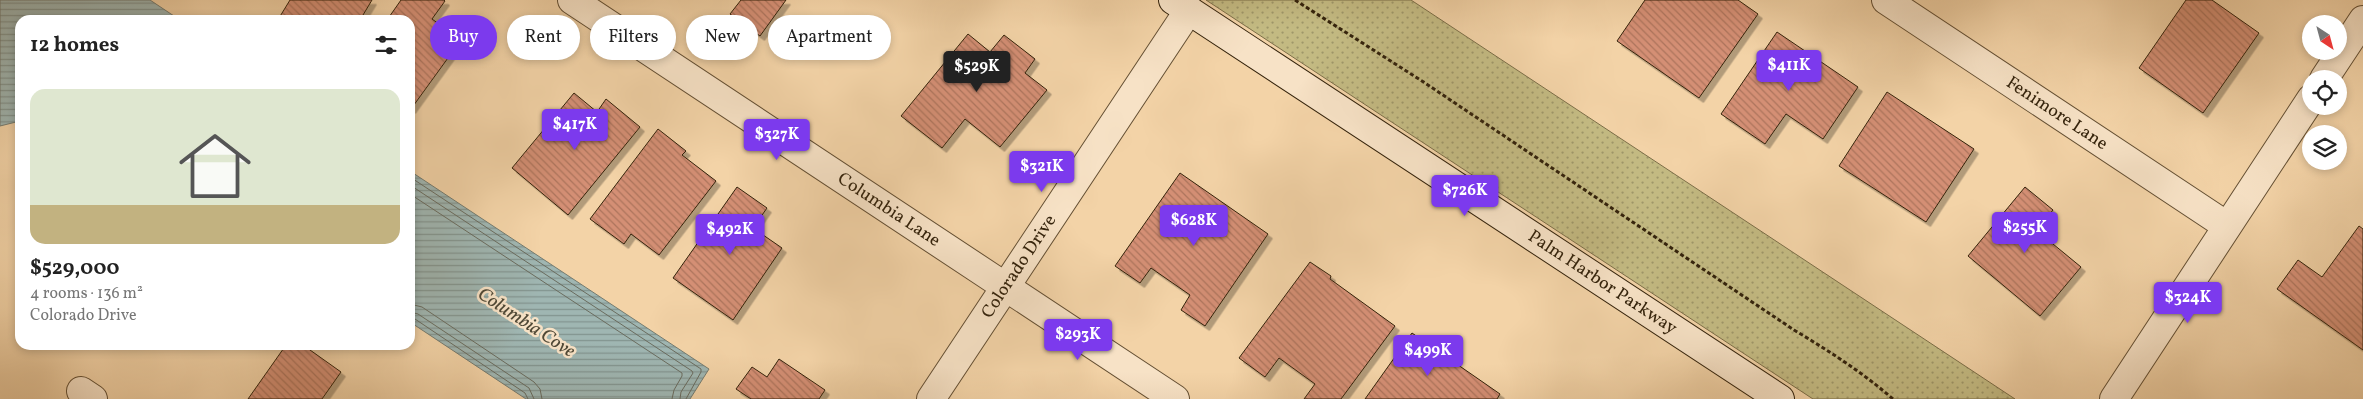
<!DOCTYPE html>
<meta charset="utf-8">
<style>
:root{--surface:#fff;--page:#f6f6f6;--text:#222;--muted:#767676;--accent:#7c3aed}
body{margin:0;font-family:Vollkorn,serif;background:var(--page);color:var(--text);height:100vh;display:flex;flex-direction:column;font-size:19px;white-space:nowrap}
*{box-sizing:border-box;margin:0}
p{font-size:16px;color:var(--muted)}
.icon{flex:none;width:28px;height:28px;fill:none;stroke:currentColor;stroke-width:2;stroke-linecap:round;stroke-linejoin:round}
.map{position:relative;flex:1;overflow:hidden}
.details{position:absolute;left:15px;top:15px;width:400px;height:335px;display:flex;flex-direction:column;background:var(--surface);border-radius:15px;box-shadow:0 2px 8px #0003}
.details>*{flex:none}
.guide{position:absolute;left:430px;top:15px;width:475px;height:45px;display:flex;gap:10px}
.needle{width:32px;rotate:144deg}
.buttons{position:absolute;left:2302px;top:15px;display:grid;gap:10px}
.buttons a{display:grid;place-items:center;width:45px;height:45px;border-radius:50%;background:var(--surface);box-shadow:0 2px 8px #0003;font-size:25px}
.price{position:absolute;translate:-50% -42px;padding:0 11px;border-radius:5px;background:var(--accent);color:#fff;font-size:16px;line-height:32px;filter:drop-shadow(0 1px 2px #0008)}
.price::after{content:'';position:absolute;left:50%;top:30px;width:15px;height:11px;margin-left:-8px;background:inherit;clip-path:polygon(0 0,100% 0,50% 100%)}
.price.on{background:#222;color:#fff}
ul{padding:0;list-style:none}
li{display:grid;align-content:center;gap:10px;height:265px;padding:0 15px}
li span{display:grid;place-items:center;height:155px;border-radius:15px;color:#555}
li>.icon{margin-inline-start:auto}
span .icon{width:90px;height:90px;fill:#fffc;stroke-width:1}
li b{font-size:21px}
h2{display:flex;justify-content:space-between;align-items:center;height:60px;padding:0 15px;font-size:21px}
.chip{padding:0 18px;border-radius:22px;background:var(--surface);box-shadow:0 2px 8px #0003;font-size:18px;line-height:45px}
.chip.on{background:var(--accent);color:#fff}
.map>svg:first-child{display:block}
.grass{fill:url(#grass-dots);stroke:#7c6e47}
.water{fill:url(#water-rules);stroke:#747b70}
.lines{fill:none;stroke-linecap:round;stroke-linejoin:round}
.shore{stroke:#6a6c5f;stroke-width:1}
.building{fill:url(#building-back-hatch);stroke:#34230c;filter:url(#shadow)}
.street-casing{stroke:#644f33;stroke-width:30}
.secondary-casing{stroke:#34230c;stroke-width:30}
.path{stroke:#34230c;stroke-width:3;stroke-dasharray:4 2.5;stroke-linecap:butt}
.street{stroke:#f7e2c6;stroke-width:28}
.secondary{stroke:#f7e2c6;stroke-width:28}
.labels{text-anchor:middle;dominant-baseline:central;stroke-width:5;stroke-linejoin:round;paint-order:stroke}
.street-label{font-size:18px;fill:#34230c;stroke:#f7e2c6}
.water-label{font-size:19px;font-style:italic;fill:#4f4836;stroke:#f7e2c6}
</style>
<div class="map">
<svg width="2363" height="399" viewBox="0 0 2363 399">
<defs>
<pattern id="grass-dots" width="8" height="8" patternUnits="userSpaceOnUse" patternTransform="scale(1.25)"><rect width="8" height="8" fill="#c3ba82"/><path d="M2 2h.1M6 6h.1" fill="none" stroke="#9f9769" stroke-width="1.8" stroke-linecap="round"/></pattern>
<pattern id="water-rules" width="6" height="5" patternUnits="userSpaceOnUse" patternTransform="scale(1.25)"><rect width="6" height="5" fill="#9fb6b2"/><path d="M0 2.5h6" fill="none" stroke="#82948f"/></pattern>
<pattern id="building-back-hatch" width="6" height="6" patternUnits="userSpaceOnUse" patternTransform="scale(1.25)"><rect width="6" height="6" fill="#d48f74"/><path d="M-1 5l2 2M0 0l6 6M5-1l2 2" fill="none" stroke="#ad745e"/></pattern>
<filter id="shadow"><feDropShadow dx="4.5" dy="4.5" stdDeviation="0" flood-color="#0004"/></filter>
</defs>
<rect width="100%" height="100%" fill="#f3d3a7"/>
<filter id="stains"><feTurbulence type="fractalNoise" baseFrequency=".004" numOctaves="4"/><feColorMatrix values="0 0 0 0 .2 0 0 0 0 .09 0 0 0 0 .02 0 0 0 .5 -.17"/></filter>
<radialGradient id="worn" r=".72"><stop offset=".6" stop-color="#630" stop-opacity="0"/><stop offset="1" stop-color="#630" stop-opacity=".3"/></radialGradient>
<path class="grass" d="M1206,0H1411L2015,399H1813Z"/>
<g class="water">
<path d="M0,0H150L180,20H20V121L0,126Z"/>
<path d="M410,171L709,369L690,399H526L410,322Z"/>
</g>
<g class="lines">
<g class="shore">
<path d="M410,177L701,369V372L686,399"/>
<path d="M410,185L692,371L693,373L681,392L680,399"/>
<path d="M410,194L682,373V376L674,390L672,399"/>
<path d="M410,304L422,307L534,382L540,389L542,399"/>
<path d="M410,312L418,314L529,388L534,399"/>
<path d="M410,318L415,319L525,393L528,399"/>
</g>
</g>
<g class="building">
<path d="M290,0H372L360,20H282L279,18Z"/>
<path d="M401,0H444L445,1L432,19L461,40L411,109L410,20H387Z"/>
<path d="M741,0H786L760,36L730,14Z"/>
<path d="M1645,0H1738L1758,14L1699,98L1617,41Z"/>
<path d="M2186,0H2212L2259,33L2203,113L2139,68Z"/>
<path d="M1777,32L1858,87L1823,139L1786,114L1765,144L1721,114Z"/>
<path d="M968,34L990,52L1004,35L1035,59L1025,73L1047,90L1000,147L965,119L942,148L901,116Z"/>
<path d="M1887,92L1974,149L1926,222L1839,166Z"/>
<path d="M574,93L597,112L606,99L640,127L568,215L512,168Z"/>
<path d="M658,129L686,151L682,155L716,181L659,255L631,234L624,244L590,219Z"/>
<path d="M1180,173L1268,234L1205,326L1181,310L1190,295L1151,268L1140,283L1115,266Z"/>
<path d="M737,187L767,208L753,228L782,248L733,320L673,278Z"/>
<path d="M2025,187L2053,210L2036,230L2081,267L2040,316L1968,256Z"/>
<path d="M2359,226L2363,229V350L2277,289L2298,260L2322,277Z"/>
<path d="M1310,262L1331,276L1330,279L1395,326L1341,399H1304L1315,384L1279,358L1265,377L1239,358Z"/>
<path d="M1412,333L1500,394L1497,399H1365Z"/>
<path d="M286,345H303L341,372L322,399H248Z"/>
<path d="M779,359L825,390L819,399H751L736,389L752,367L767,377Z"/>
</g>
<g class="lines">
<defs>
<g id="street">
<path id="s1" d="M572,0L1175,399"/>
<path id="s2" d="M1886,0L2227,226"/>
<path d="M2324,79L2363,20"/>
<path d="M81,391L93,399"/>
<path id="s3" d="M931,399L1189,10"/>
<path d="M2114,399L2311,99"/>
</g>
<g id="secondary">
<path id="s4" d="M1173,0L1780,399"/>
</g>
</defs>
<use href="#street" class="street-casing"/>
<use href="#secondary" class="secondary-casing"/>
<path class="path" d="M1295,0L1422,81L1794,330C1829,351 1862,372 1893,399"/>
<use href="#street" class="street"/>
<use href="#secondary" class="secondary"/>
</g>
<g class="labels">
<g class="street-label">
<text stroke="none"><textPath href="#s2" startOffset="205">Fenimore Lane</textPath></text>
<text stroke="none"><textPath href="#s1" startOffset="380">Columbia Lane</textPath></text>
<text stroke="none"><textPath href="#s3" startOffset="159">Colorado Drive</textPath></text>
<text stroke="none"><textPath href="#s4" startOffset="514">Palm Harbor Parkway</textPath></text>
</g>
<g class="water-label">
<text transform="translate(526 323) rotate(33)">Columbia Cove</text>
</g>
</g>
<rect width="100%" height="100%" filter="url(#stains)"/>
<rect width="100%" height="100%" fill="url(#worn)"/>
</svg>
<div class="buttons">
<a><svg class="needle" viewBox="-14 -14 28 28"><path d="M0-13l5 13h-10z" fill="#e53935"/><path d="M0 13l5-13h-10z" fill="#767676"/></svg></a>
<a><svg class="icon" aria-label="locate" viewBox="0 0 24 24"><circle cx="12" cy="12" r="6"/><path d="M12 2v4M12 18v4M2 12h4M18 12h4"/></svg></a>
<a><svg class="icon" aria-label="layers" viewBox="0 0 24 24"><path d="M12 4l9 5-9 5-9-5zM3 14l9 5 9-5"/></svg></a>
</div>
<b class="price" style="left:1789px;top:92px">$411K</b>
<b class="price on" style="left:977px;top:93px">$529K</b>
<b class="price" style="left:575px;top:151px">$417K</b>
<b class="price" style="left:777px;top:161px">$327K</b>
<b class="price" style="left:1042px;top:193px">$321K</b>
<b class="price" style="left:1465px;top:217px">$726K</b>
<b class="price" style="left:1194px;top:247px">$628K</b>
<b class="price" style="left:2025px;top:254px">$255K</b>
<b class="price" style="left:730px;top:256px">$492K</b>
<b class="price" style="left:2188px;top:324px">$324K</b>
<b class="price" style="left:1078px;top:361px">$293K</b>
<b class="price" style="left:1428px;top:377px">$499K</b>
<div class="guide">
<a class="chip on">Buy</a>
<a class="chip">Rent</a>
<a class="chip">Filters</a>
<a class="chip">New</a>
<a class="chip">Apartment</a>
</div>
<section class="details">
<h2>12 homes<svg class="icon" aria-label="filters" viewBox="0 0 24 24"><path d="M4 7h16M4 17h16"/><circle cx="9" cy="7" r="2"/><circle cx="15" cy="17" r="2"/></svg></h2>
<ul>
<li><span style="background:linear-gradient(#dfe7d0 75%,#c2b280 0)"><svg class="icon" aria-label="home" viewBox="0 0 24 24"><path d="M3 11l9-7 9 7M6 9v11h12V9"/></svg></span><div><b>$529,000</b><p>4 rooms · 136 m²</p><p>Colorado Drive</p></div></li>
</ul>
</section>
</div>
